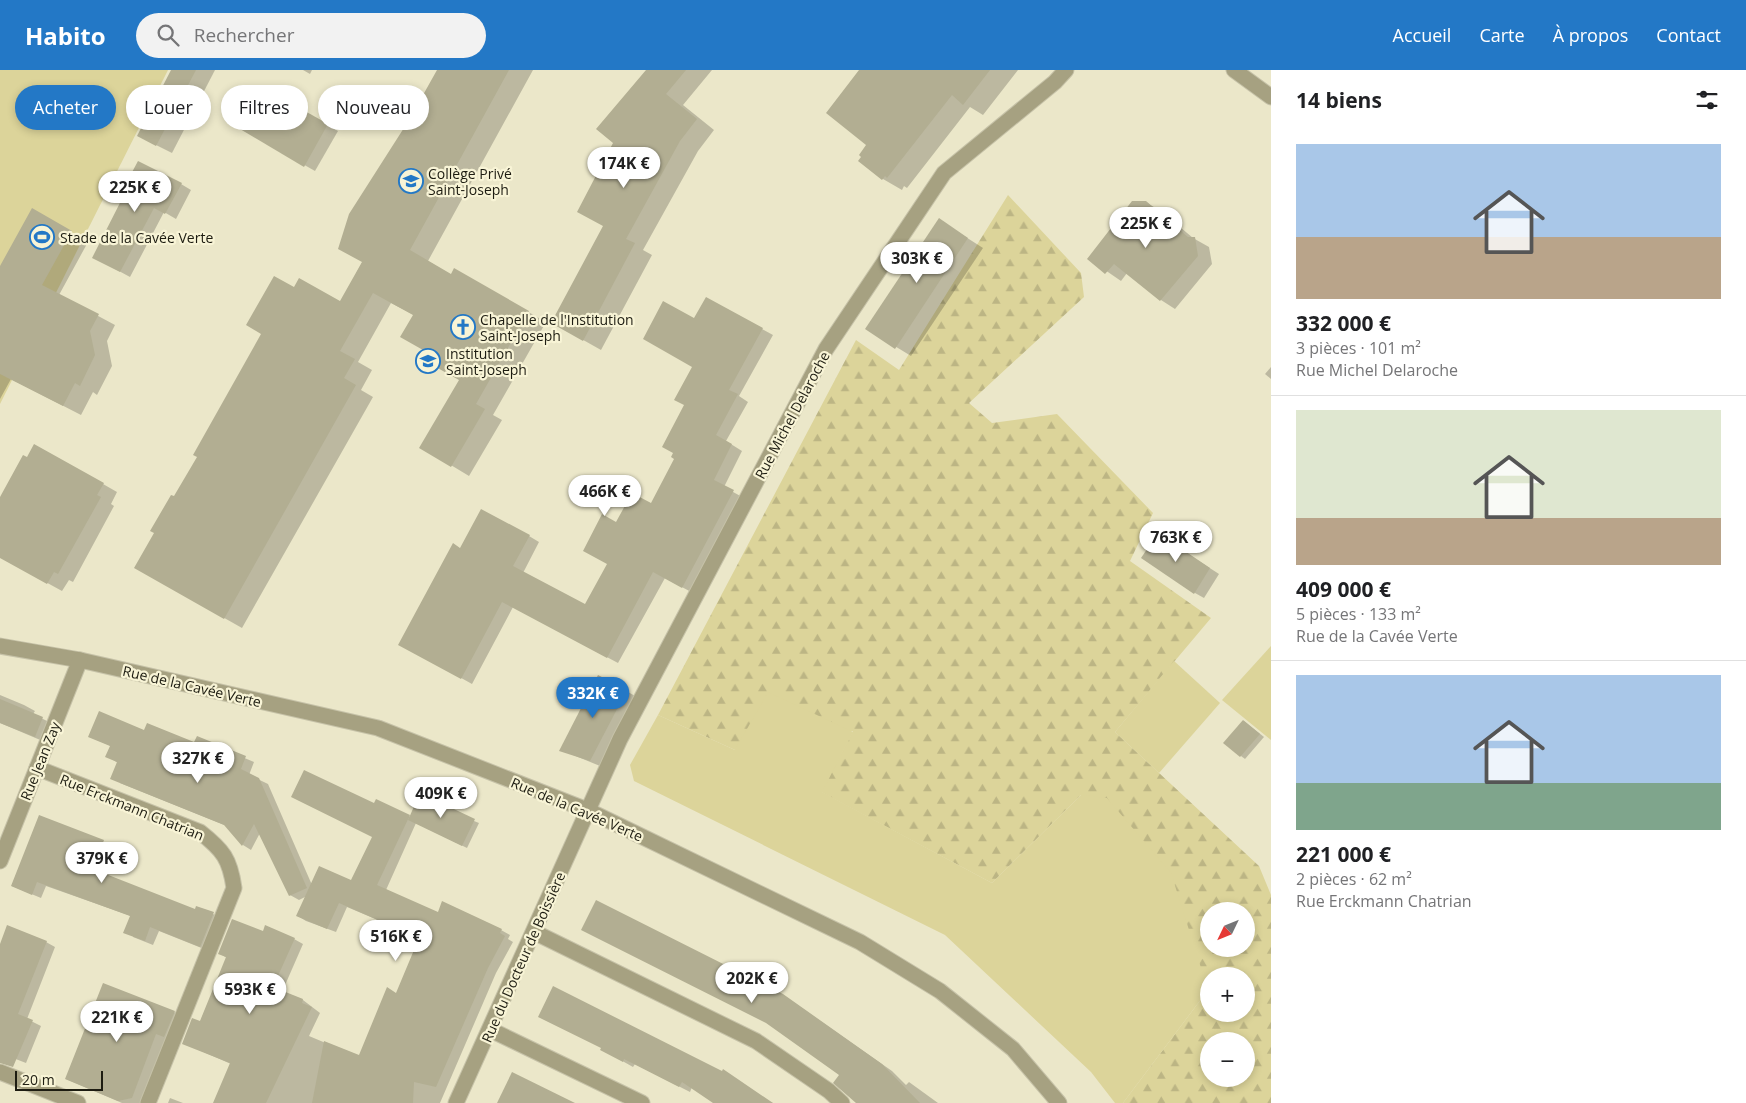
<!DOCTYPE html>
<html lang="fr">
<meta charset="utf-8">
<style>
:root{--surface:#fff;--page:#f2f2f2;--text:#202124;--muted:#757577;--line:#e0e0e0;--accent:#2378c6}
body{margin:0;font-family:"Open Sans",sans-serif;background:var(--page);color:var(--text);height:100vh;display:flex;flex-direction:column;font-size:19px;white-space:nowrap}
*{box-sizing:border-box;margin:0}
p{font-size:16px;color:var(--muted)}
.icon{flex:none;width:28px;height:28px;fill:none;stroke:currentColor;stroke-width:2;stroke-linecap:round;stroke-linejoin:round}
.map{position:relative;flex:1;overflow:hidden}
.panel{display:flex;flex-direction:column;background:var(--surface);width:475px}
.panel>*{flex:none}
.top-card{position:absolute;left:15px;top:15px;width:475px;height:45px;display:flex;gap:10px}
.needle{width:32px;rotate:227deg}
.fabs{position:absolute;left:1200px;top:832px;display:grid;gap:10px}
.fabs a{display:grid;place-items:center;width:55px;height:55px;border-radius:50%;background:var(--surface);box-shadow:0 2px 8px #0003;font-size:25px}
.scale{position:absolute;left:15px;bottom:12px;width:88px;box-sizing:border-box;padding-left:5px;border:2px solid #1d1c11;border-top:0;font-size:14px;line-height:18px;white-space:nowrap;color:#1d1c11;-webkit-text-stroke:4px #f8f4d6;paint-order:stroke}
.price{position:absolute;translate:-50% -42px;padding:0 11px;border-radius:18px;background:#fff;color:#222;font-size:16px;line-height:32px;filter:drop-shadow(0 1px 2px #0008)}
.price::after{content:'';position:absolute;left:50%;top:30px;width:15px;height:11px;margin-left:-8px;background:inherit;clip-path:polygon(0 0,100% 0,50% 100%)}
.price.active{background:var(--accent);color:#fff}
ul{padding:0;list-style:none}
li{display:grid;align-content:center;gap:10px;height:265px;padding:0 25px}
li+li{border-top:1px solid var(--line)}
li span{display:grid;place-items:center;height:155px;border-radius:0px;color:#555}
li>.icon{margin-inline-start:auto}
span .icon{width:90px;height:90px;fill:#fffc;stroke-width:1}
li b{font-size:21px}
h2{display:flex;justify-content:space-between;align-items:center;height:60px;padding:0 25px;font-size:21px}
.tag{padding:0 18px;border-radius:22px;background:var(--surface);box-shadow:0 2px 8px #0003;font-size:18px;line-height:45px}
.tag.active{background:var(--accent);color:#fff}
header{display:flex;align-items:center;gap:30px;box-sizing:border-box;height:70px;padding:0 25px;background:var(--accent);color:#fff}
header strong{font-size:24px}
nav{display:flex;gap:28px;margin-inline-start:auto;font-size:18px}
.search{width:350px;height:45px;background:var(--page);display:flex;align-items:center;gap:12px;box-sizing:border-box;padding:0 18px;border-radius:28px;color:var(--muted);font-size:19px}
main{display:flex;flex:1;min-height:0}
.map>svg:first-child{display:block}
.forest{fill:url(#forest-firs);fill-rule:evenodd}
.green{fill:#dcd49a}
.shadow{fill:#0003}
.building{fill:#b2ae92}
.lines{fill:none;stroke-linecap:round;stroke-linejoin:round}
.minor-casing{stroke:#c6c2a8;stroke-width:17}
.minor{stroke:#a6a181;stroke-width:15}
.labels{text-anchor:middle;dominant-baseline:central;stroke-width:4.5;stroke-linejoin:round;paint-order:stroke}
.poi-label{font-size:14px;fill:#1d1c11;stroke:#f8f4d6;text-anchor:start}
.street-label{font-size:14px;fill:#1d1c11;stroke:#f8f4d6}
</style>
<header>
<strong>Habito</strong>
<div class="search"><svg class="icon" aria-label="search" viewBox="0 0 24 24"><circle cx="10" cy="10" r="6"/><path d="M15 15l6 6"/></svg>Rechercher</div>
<nav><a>Accueil</a><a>Carte</a><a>À propos</a><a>Contact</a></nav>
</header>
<main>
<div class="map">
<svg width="1271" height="1033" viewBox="0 0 1271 1033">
<defs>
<pattern id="forest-firs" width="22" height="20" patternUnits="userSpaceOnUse" patternTransform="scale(1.25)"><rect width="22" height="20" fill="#dcd49a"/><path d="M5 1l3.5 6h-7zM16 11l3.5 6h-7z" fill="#bcb584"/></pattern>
</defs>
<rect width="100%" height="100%" fill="#ebe7c9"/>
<path class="forest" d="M1008,125L1081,203L1084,227L969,333L992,353L1057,344L1153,443L1130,491L1211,548L1115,662L1259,796L1271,825V1033H1123L1208,920L1081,725L992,813L821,722L853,661L735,680L658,645L856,270L899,300ZM1209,841H1246V879H1209ZM1209,906H1246V944H1209ZM1209,971H1246V1009H1209Z"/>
<g class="green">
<path d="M0,0H168L0,334Z"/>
<path d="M1271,576V670L1222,630Z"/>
<path d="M1174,591L1220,633L1159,703L1115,662Z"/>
<path d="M768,622L853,662L822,722L992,813L1081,725L1107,728L1171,803L1208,920L1123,1033H1115L1091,1002L945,865L634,711L630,695L658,645L735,680Z"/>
</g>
<g class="shadow">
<path d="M172,0H215L172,83L154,74Z"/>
<path d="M303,0H312L310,4Z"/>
<path d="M438,0H533L428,191L451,205L454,200L546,252L493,345L502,350L469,406L421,377L460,310L425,279L414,245L391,233L358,292L372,300L361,320L373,327L242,558L136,498L294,219L340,233L363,191L410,51Z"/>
<path d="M647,0H712L683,35L714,60L698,81L643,180L652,185L601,280L553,253L604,156L615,73Z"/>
<path d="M861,0H1018L983,45L970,37L907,118L904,116L902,120L883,109L868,75Z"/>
<path d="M265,19L338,61L315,101L241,59Z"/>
<path d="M181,114L191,120L176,149L164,142L130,207L93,187Z"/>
<path d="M1145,132L1161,141L1193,168L1209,177L1212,194L1175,239L1161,230L1127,203L1121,211L1089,189Z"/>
<path d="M33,140L88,172L59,225L115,255L107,271L112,296L97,325L93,322L81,345L11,309L0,329V199Z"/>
<path d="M939,150L983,178L911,286L867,259Z"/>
<path d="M695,249L762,259L773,265L739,326L748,332L726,371L742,381L724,417L744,428L693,523L665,508L618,593L513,537L472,614L411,580L460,479L529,466L539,472L523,503L586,536L609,494L616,453L652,435L676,389L694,297Z"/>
<path d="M1271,297V309L1265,304Z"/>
<path d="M103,414L117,422L111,434L114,436L73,512L69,510L62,521L0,487V429Z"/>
<path d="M1168,471L1219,504L1204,528L1195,523Z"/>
<path d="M599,606L637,627L600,696L561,680Z"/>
<path d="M0,625L24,635L35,641L33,644L53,654L45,672L0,653Z"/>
<path d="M1244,651L1264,667L1245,689L1241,686Z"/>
<path d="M145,662L195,674L197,668L254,692L249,705L268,714L312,815L351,812L373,767L376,731L411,747L474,751L479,753L467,778L416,753L386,820L438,844L501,860L510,865L508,869L513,872L496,903L440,1033H215L231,994L183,973L200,952L227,888L219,883L263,863L294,869L303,874L282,922L303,930L320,943L309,966L359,987L397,925L420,868L347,837L336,862L306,851L298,846L307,826L299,830L290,825L260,763L251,780L243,775L227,756L120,713L118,693L107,686L111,676L90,667Z"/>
<path d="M40,746L112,776L101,804L195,841L197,837L222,848L209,881L159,861L153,875L133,867L131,846L46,816L41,828L12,816Z"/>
<path d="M46,872L55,877L27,949L41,956L26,993L0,983V876Z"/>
<path d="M783,925L892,1001L906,1015L909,1012L938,1033H861Z"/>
<path d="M174,942L184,948L142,1033H122L66,1009Z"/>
<path d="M601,979L773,1033H715L692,1017L690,1022L635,994L633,997Z"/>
<path d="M170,1028L183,1033H168Z"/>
</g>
<g class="building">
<path d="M171,0H196L156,76L137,66Z"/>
<path d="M437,0H509L410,180L451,204L454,198L529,241L476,334L485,339L451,397L419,378L459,310L418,287L423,280L400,267L413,245L373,223L340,281L355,289L344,308L356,315L224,549L134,498L154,463L150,461L171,425L174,426L197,387L193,385L261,264L246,255L274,206L294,217L299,208L340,231L362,192L338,179L349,144L409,50Z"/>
<path d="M646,0H686L666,24L697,49L680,71L626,169L635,173L583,271L551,253L603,156L577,142L613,73L596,59Z"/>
<path d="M859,0H990L963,35L952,25L887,108L885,106L882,110L858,91L861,87L859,85L866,75L826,43Z"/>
<path d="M264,18L328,54L304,97L240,59Z"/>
<path d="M138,91L182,113L165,144L154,138L120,202L92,188L125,123L122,121Z"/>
<path d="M1132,131H1146L1188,167H1195L1198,186L1160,231L1114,194L1105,204L1087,189Z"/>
<path d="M32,138L72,161L42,215L99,244L90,261L95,285L80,316L75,313L63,336L0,304V196Z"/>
<path d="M939,148L968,168L895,279L865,259Z"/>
<path d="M706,227L763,258L729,320L738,324L716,365L732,374L714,410L734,420L682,518L653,502L607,588L502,532L461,609L398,575L453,473L460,478L481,439L530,465L513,496L585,534L607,494L583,481L602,444L616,452L632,423L651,433L674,389L671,387L673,383L662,377L684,335L674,330L692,297L643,269L663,231L694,248Z"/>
<path d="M34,374L104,413L97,425L101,427L58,504L54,502L47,514L0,488V427L23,385L27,387Z"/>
<path d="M1158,463L1210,498L1194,524L1141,488Z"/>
<path d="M598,605L627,620L590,691L559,681Z"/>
<path d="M0,629L43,647L35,667L0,653Z"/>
<path d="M99,641L144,660L147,653L194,672L197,666L246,686L241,699L259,708L307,818L289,826L254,754L242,776L224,755L110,709L117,692L105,687L110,676L88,667Z"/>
<path d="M1243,650L1260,664L1240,687L1223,673Z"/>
<path d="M304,700L374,733L376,729L410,745L377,815L438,842L442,831L502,859L500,863L505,866L488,898L436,1017L414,1012L413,1033H312L324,971L359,985L387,917L396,923L419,868L339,833L327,859L296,846L319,796L351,810L372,767L291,727Z"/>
<path d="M420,723L475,749L462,776L408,750Z"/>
<path d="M39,745L104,770L93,799L195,839L196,836L214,842L200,877L150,857L145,871L123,863L130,846L37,812L32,825L11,816Z"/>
<path d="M596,830L783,924L882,994L920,1033H856L833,1013L839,1005L766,953L581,860Z"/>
<path d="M232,849L263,861L265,855L295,868L273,917L303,929L302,933L312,937L266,1033H213L230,993L182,974L192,948L200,951L226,887L218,884Z"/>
<path d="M7,855L47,871L18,944L33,950L13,997L0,993V874Z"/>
<path d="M103,913L175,941L164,967L156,964L132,1028L118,1031L65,1009Z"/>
<path d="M553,916L722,1001L723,999L773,1033H713L682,1012L679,1017L624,989L623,992L600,980L601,978L538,947Z"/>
<path d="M512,1002L575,1033H497Z"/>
</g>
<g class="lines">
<defs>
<g id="minor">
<path d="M1234,0L1271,27"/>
<path d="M0,576L80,590L378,658L587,740L860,872L940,921L1013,979L1059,1033"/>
<path d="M37,698L200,762C223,780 230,789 234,818L148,1033"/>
<path d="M0,791L80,590"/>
<path d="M534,862L756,971L829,1021L842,1033"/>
<path d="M491,960L642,1033"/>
<path d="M0,1002L78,1033"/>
<path d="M456,1033L620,669L826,279L944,103L1055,12L1066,0"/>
</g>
</defs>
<use href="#minor" class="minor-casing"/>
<use href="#minor" class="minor"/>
</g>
<defs>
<symbol id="school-ring" viewBox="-11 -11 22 22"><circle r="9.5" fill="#f8f4d6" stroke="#2378c6" stroke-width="1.5"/><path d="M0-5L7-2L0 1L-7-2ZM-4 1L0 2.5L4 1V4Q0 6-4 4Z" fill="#2378c6"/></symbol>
<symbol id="stadium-ring" viewBox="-11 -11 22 22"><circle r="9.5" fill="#f8f4d6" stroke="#2378c6" stroke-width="1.5"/><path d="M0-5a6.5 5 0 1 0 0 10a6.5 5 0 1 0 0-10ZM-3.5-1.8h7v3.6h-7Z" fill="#2378c6"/></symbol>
<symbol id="church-ring" viewBox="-11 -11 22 22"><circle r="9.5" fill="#f8f4d6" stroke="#2378c6" stroke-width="1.5"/><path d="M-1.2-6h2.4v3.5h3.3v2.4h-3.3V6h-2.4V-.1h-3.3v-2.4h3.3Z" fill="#2378c6"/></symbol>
</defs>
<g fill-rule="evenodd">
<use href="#school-ring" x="397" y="97" width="28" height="28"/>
<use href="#stadium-ring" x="28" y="153" width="28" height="28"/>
<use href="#church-ring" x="449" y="243" width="28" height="28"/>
<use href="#school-ring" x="414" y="277" width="28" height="28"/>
</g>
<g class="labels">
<g class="poi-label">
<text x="428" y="103">Collège Privé<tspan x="428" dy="16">Saint-Joseph</tspan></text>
<text x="60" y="167">Stade de la Cavée Verte</text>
<text x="480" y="249">Chapelle de l'Institution<tspan x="480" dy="16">Saint-Joseph</tspan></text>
<text x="446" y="283">Institution<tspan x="446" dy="16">Saint-Joseph</tspan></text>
</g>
<g class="street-label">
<text transform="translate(792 345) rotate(-62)">Rue Michel Delaroche</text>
<text transform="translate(192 616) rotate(13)">Rue de la Cavée Verte</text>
<text transform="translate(40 691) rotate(-68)">Rue Jean Zay</text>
<text transform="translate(132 737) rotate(22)">Rue Erckmann Chatrian</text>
<text transform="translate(577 739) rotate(23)">Rue de la Cavée Verte</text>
<text transform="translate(523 887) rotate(-66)">Rue du Docteur de Boissière</text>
</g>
</g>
</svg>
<div class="fabs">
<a><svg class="needle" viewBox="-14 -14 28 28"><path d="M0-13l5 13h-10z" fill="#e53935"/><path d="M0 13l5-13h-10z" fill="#757577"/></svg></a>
<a>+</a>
<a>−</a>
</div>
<div class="scale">20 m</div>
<b class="price" style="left:624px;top:119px">174K €</b>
<b class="price" style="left:135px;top:143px">225K €</b>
<b class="price" style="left:1146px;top:179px">225K €</b>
<b class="price" style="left:917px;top:214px">303K €</b>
<b class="price" style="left:605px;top:447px">466K €</b>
<b class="price" style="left:1176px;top:493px">763K €</b>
<b class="price active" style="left:593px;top:649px">332K €</b>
<b class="price" style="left:198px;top:714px">327K €</b>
<b class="price" style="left:441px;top:749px">409K €</b>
<b class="price" style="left:102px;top:814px">379K €</b>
<b class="price" style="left:396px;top:892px">516K €</b>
<b class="price" style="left:752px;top:934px">202K €</b>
<b class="price" style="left:250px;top:945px">593K €</b>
<b class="price" style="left:117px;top:973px">221K €</b>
<div class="top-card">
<a class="tag active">Acheter</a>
<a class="tag">Louer</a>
<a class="tag">Filtres</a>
<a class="tag">Nouveau</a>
</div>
</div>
<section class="panel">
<h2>14 biens<svg class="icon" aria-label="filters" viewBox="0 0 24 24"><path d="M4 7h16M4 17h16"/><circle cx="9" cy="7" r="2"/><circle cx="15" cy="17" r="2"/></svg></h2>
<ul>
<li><span style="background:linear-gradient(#a9c7e8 60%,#b9a48a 0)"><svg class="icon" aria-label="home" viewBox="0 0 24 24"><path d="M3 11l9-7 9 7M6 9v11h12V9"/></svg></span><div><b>332 000 €</b><p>3 pièces · 101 m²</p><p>Rue Michel Delaroche</p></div></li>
<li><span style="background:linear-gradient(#dfe7d0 70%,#b9a48a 0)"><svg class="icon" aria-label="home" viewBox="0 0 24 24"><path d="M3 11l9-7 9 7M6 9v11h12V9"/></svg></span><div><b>409 000 €</b><p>5 pièces · 133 m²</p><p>Rue de la Cavée Verte</p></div></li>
<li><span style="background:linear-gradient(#a9c7e8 70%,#7fa58c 0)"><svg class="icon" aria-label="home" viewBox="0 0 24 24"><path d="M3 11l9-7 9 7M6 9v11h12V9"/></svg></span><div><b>221 000 €</b><p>2 pièces · 62 m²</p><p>Rue Erckmann Chatrian</p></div></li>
</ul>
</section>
</main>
